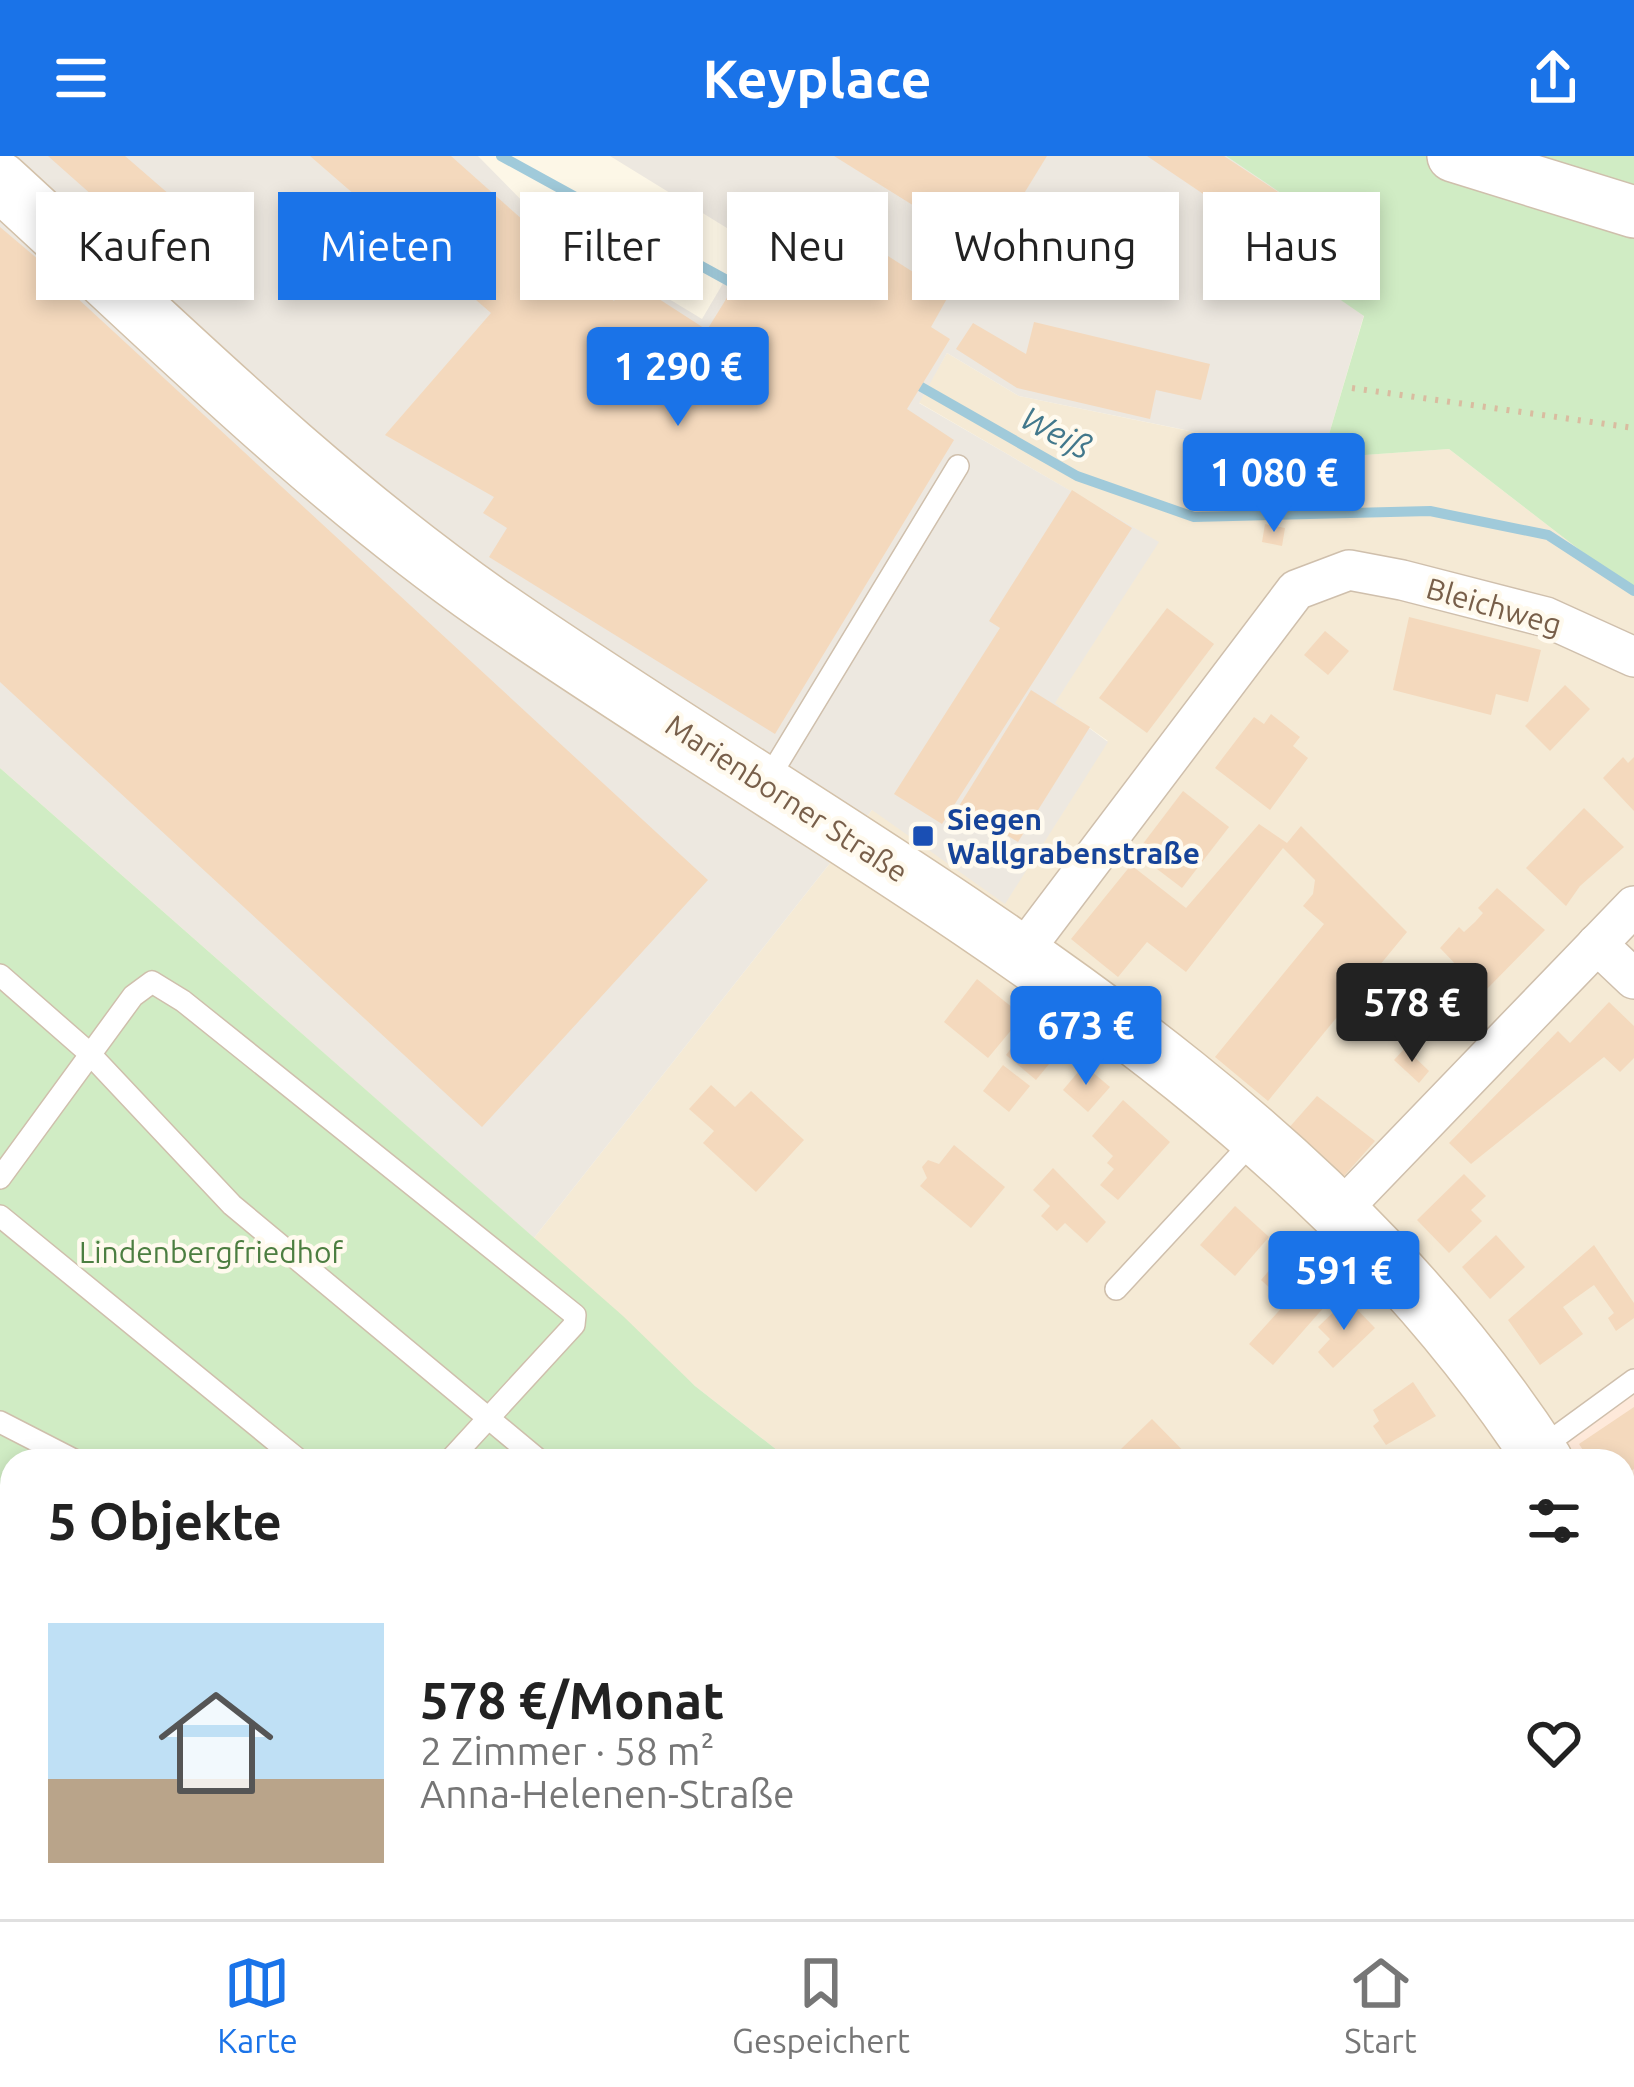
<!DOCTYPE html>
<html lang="de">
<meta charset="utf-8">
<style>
:root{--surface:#fff;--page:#f6f6f6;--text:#222;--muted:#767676;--line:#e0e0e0;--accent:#1a73e8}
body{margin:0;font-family:Ubuntu,sans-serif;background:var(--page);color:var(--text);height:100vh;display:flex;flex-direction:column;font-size:45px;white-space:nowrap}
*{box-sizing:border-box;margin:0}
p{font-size:39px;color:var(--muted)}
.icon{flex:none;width:66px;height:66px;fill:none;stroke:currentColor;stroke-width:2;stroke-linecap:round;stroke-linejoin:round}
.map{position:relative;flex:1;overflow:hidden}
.drawer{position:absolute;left:0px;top:1293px;width:1635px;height:471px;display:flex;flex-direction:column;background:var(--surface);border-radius:36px 36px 0 0;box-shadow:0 6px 18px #0003}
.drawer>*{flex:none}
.guide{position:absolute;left:36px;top:36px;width:1563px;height:108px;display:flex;gap:24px}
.price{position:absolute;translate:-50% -102px;padding:0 27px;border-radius:12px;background:var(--accent);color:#fff;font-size:39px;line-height:78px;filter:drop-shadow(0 3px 6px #0008)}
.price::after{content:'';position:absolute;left:50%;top:72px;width:36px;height:27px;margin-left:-18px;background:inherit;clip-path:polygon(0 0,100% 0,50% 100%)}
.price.active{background:#222;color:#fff}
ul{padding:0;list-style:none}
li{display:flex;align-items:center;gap:36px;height:300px;padding:0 48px}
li+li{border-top:3px solid var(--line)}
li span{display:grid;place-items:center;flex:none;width:336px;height:240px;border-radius:0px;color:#555}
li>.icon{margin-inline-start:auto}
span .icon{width:144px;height:144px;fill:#fffc;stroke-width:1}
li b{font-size:51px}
h2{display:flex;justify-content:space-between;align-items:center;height:144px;padding:0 48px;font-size:51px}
.pill{padding:0 42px;border-radius:0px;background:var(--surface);box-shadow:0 6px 18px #0003;font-size:42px;line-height:108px}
.pill.active{background:var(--accent);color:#fff}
header{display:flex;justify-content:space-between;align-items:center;height:156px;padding:0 48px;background:var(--accent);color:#fff;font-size:54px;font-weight:600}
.tab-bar{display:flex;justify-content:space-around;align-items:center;height:168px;border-top:3px solid var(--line);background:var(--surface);font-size:33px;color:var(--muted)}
.tab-bar a{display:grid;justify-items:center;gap:6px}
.tab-bar .active{color:var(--accent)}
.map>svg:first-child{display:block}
.residential{fill:#f5ead5}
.commercial{fill:#fee9da}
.industrial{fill:#ede8e0}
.green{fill:#d0ecc4}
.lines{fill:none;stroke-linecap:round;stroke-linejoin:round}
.stream{stroke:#a0cada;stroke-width:10}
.building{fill:#f4d9bd}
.service-casing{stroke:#cfbfac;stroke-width:24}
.minor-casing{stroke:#cfbfac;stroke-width:42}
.tertiary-casing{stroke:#cfbfac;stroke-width:54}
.secondary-casing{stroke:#d3c1a9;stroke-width:60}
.path{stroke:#d9bca0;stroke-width:6;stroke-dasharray:3 9;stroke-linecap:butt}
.service{stroke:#fff;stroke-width:21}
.minor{stroke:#fff;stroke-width:39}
.tertiary{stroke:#fff;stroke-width:51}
.secondary{stroke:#fff;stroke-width:57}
.transit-dot{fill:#1a4fb4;stroke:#fffaee;stroke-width:4.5}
.labels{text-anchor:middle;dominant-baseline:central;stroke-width:9;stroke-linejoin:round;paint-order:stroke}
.street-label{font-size:30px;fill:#785f4a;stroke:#fffaee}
.transit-label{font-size:30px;font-weight:bold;fill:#164399;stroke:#fffaee;text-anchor:start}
.park-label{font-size:30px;fill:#4c7e41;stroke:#fffaee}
.water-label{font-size:33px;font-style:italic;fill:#42788c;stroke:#fffaee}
</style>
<header><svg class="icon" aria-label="menu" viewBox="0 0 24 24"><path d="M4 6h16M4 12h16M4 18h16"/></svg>Keyplace<svg class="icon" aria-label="share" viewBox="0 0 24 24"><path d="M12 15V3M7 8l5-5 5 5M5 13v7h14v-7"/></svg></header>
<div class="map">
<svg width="1634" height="1763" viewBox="0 0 1634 1763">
<rect width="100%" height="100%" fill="#fdf7e7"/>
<g class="residential">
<path d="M947,197L1019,240L1321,302L1449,293L1634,436V1222L1559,1273L1580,1305H791L695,1230L534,1082L872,654L1108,585L1054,547L1158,386L918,246Z"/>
<path d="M1623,1370L1634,1388V1763H1220L1215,1752H1623Z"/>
</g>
<path class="commercial" d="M1634,1222V1387L1623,1370V1305H1580L1558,1273Z"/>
<path class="industrial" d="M0,0H478L545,68L702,163L748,85L610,0H1226L1343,78L1329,136L1364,159L1322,302L1019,240L947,197L919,247L1159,386L1055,547L1108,586L1005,748L872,654L534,1082L0,612Z"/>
<g class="green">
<path d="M1226,0H1634V436L1449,293L1322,302L1364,160L1329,136L1343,79Z"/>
<path d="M0,612L623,1160L695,1230L791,1305H12V1752H1215L1220,1763H0Z"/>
</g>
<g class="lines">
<g class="stream">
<path d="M501,0L745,134"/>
<path d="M909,224L1077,320L1194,361L1430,355L1548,379L1634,435"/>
</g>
</g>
<g class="building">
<path d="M48,0H125L208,72L174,116H166L145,97L146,87Z"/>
<path d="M310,0H451L614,145L628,123L707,174L791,38L949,139L931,171L950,183L907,253L954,284L775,578L489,401L507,372L483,357L494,341L385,279L491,157Z"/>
<path d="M834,0H1047L988,96Z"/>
<path d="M1147,0H1224L1333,72L1319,123L1222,61L1227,54Z"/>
<path d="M0,71L78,137L75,140L708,724L482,971L0,526Z"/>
<path d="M1034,166L1210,208L1201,244L1156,234L1150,263L1017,232L956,193L973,167L1026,198Z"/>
<path d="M1072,334L1132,372L942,668L894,638L1000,472L989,465Z"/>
<path d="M1265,368L1285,372L1282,390L1262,386Z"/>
<path d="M1167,452L1214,488L1147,577L1099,542Z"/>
<path d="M1409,461L1541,494L1528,546L1496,538L1491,559L1393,534Z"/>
<path d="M1325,475L1349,495L1328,519L1304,499Z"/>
<path d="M1565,529L1590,553L1550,595L1525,570Z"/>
<path d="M1031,534L1090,571L1018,686L959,650Z"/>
<path d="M1271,558L1300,581L1293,590L1308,602L1270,654L1215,612L1254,561L1264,568Z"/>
<path d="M1623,601L1628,607L1634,601V655L1603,622Z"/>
<path d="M1183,635L1229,671L1182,732L1136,697Z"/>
<path d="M1584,652L1624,691L1580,730L1566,750L1526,712Z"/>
<path d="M1259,668L1287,687L1301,670L1407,776L1268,945L1215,901L1324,768L1303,750L1313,738L1315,724L1283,692L1186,816L1147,786L1118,821L1071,783L1131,709L1186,752Z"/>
<path d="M1497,732L1545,774L1483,837L1440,792L1459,771L1464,776L1475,766L1483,757L1478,752Z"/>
<path d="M977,823L1023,860L988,902L944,866Z"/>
<path d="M1609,846L1634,870V902L1620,916L1604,901L1471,1008L1449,987L1558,875L1570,887Z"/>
<path d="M1032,865L1063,891L1036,924L1006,899Z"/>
<path d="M1405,892L1429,915L1419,927L1394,904Z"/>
<path d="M1003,909L1030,930L1009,956L983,935Z"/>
<path d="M1084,909L1110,931L1088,956L1063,934Z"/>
<path d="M711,929L735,951L751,935L804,984L756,1036L703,987L714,975L689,953Z"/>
<path d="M1317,940L1375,985L1337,1028L1287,974Z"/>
<path d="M1123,944L1170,986L1118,1044L1100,1029L1114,1013L1107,1007L1113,1000L1092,980Z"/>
<path d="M954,989L1005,1031L971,1072L920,1030L927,1022L922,1011L928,1004L939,1008Z"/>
<path d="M1053,1012L1106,1066L1087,1087L1065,1067L1057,1075L1041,1060L1050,1050L1033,1034Z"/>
<path d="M1464,1018L1486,1040L1471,1054L1482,1065L1449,1097L1417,1064Z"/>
<path d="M1235,1050L1269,1081L1235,1120L1200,1089Z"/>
<path d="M1496,1079L1525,1111L1490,1143L1462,1111Z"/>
<path d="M1594,1089L1634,1147V1162L1616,1175L1608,1162L1614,1157L1594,1129L1563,1151L1583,1178L1540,1209L1508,1164Z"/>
<path d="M1289,1091L1341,1132L1273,1209L1249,1188L1286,1147L1261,1124Z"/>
<path d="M1347,1143L1375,1172L1333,1212L1318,1196L1330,1183L1318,1171Z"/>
<path d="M1413,1226L1436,1260L1386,1289L1373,1270L1379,1265L1373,1254Z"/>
<path d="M1634,1251V1313L1623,1320V1305H1590L1579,1288Z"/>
<path d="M1152,1263L1193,1305H1131L1120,1294Z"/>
<path d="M1634,1329V1371L1623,1355V1336Z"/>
<path d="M1623,1566L1634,1582V1595L1623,1602Z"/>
<path d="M1634,1653V1704L1630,1696L1623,1700V1659Z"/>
</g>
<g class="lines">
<defs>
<g id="service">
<path d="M765,628L958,310"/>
<path d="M0,819L88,896L232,1049L540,1305"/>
<path d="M0,1022L133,840L152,826L183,845L575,1159L574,1169L449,1305"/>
<path d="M0,1060L300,1305"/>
<path d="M1116,1133L1255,983"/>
<path d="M0,1266L76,1305"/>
<path d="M1538,1294L1634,1224"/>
<path d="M0,1408L12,1415"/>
<path d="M0,1625L12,1633"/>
<path d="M20,1752L34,1763"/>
<path d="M186,1752L202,1763"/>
<path d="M426,1752L437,1763"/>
<path d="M710,1752L720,1763"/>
<path d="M801,1752L808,1763"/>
<path d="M1000,1752L1007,1763"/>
<path d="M1072,1763L1086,1752"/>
</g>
<g id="minor">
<path d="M1597,788L1634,823"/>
<path d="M1023,795L1296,434L1349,414L1402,424L1546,461L1634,501"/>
<path d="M1337,1058L1634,750"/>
</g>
<path id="tertiary" d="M1453,0L1634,56"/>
<g id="secondary">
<path d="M0,25C159,170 313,325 490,449C861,706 1291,914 1544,1305"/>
<path d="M1623,1429L1634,1446"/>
</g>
</defs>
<use href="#service" class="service-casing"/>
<use href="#minor" class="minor-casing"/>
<use href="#tertiary" class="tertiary-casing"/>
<use href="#secondary" class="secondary-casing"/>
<g class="path">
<path d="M1352,232L1634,272"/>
<path d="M1623,1656L1634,1647"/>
<path d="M1481,1763L1497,1752"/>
</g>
<use href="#service" class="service"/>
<use href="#minor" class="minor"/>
<use href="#tertiary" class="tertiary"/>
<use href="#secondary" class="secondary"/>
</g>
<rect class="transit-dot" x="911" y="668" width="24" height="24" rx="6"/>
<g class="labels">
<g class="street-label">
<text transform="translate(1494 450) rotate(16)">Bleichweg</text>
<text transform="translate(787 642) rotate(33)">Marienborner Straße</text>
</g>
<g class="transit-label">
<text x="947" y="663">Siegen<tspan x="947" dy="34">Wallgrabenstraße</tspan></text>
</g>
<g class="park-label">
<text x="211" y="1096">Lindenbergfriedhof</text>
</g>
<g class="water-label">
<text transform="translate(1057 276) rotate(28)">Weiß</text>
</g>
</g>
</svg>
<b class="price" style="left:678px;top:273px">1 290 €</b>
<b class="price" style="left:1274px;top:379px">1 080 €</b>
<b class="price active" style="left:1412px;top:909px">578 €</b>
<b class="price" style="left:1086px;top:932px">673 €</b>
<b class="price" style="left:1344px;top:1177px">591 €</b>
<div class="guide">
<a class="pill">Kaufen</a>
<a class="pill active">Mieten</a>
<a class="pill">Filter</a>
<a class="pill">Neu</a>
<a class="pill">Wohnung</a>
<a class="pill">Haus</a>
</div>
<section class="drawer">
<h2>5 Objekte<svg class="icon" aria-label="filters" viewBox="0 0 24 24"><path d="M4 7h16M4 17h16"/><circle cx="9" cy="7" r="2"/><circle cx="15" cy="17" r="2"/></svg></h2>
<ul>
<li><span style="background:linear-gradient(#bfe0f5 65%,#b9a48a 0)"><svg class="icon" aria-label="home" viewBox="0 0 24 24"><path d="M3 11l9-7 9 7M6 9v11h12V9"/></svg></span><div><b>578 €/Monat</b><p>2 Zimmer · 58 m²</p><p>Anna-Helenen-Straße</p></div><svg class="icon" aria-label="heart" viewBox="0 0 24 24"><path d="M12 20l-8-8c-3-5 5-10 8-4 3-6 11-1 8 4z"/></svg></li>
</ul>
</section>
</div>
<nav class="tab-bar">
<a class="active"><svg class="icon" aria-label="map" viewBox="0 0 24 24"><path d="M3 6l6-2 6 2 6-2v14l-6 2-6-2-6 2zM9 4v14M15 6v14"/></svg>Karte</a>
<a><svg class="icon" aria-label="saved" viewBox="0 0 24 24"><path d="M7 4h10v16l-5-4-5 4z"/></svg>Gespeichert</a>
<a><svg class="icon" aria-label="home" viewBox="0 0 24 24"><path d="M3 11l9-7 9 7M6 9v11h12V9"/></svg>Start</a>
</nav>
